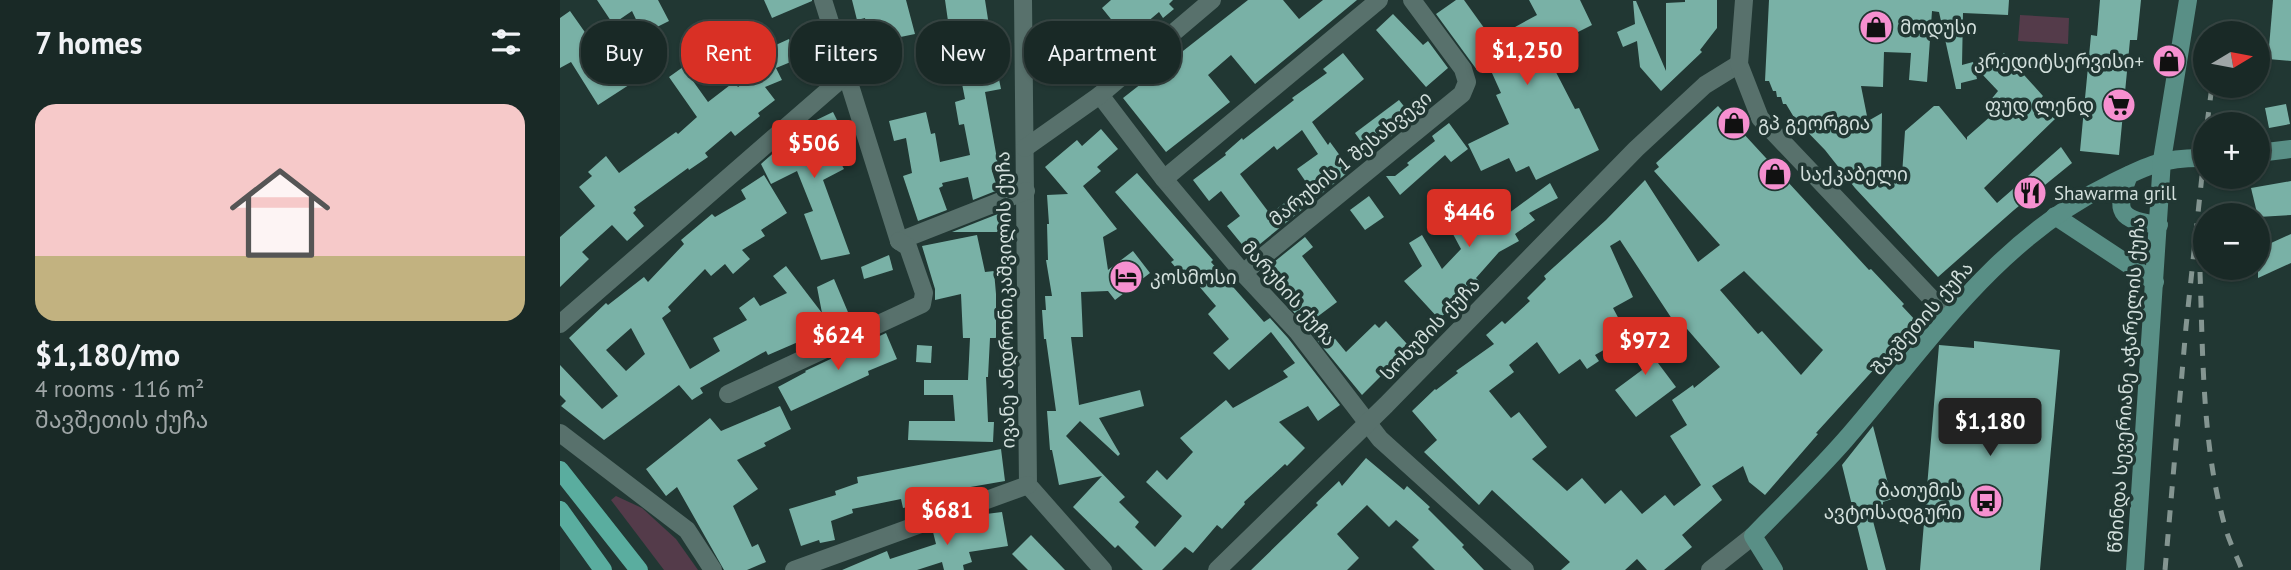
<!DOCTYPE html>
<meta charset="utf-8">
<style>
:root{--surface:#192926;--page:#263532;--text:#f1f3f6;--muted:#9fa6a7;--line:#374543;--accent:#d93025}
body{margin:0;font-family:"PT Sans","Noto Sans Georgian",sans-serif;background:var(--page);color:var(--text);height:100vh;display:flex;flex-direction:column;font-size:26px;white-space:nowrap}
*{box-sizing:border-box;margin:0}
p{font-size:23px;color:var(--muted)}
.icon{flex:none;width:38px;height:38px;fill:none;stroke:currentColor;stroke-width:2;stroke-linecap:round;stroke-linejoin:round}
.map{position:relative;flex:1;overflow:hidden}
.panel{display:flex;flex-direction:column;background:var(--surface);width:560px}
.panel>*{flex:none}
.banner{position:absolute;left:21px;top:21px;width:665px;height:63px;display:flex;gap:14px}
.needle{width:46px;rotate:80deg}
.controls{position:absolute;left:1633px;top:21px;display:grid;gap:14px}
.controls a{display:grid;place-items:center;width:77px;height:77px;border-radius:50%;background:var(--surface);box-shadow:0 2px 5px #0004,0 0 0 2px var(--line);font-size:35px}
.price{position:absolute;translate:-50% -60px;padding:0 16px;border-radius:7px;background:var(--accent);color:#fff;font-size:23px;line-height:46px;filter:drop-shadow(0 2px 4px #0008)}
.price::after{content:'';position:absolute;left:50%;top:42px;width:21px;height:16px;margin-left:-10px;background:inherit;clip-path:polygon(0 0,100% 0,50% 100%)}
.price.active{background:#222;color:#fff}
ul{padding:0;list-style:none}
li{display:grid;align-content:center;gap:14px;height:371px;padding:0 35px}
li+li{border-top:2px solid var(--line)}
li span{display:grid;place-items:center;height:217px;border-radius:21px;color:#555}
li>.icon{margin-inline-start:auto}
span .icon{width:126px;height:126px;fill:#fffc;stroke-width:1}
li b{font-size:30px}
h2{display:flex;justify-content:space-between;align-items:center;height:84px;padding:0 35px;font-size:30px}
.tag{padding:0 24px;border-radius:28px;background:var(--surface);box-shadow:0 2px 5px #0004,0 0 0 2px var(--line);font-size:24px;line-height:63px}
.tag.active{background:var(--accent);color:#fff}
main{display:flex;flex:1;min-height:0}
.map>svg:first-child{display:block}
.green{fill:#543b4a}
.building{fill:#79b1a6;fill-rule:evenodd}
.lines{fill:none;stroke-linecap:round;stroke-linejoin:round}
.minor{stroke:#58716c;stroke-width:18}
.tertiary{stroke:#58716c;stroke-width:18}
.secondary{stroke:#598f86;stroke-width:18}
.primary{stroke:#5aad9f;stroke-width:18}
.rail{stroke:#849591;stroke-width:5;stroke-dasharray:12 12;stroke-linecap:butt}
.labels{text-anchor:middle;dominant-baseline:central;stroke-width:7;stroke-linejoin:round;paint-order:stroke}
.poi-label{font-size:19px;fill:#d2dfdc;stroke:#213733;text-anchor:start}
.street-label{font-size:19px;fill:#d2dfdc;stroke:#213733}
</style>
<main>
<section class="panel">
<h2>7 homes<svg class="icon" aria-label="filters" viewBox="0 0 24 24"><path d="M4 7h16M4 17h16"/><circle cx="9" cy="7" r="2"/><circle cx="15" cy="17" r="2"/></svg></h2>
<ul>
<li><span style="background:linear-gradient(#f6c9c9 70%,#c2b280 0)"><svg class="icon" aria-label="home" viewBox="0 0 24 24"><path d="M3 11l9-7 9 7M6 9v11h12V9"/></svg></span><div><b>$1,180/mo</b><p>4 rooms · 116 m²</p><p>შავშეთის ქუჩა</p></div></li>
</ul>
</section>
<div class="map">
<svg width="1731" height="570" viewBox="0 0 1731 570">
<rect width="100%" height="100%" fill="#213733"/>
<g class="green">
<path d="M1460,15L1509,18L1508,44L1458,41Z"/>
<path d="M56,496L82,508L116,539L138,570H104L51,500Z"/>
</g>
<g class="building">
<path d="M37,0H98L109,21L83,34L72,11L53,24Z"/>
<path d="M204,0H252V1L212,18Z"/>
<path d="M292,0H346L355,34L326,40L335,74L305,82L297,53L311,49L305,18L297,20Z"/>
<path d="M385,0H425L430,32L440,30L444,48L433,50L441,89L425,92L439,170L432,171L438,190L413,200L408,177L382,183L383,186L379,188L387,210L358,221L343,176L352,173L346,138L334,141L329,121L366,112L371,134L375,133L380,162L410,155L404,124L399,125L395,102L405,99L393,38L370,45L365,27L388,21Z"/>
<path d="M551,0H613L609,4L614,9L603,18L599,12L567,39L542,8Z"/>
<path d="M688,0H723L739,19L763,0H797L695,84L671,55L648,75L670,102L606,152L563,98Z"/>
<path d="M896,0H904L927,32L929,30L935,38L977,15L969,0H1020L1032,25L984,49L1015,109L1019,108L1039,150L976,180L969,166L956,172L949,158L921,171L908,144L949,124L936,95L941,93L927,62L917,70L876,14Z"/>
<path d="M1125,0H1157V28L1140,50L1142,52L1101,91L1080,67L1077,41L1063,47L1057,32L1075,24L1073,1H1076L1106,71V3L1125,2Z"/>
<path d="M1209,0H1449L1448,15L1403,13L1402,65L1413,62L1417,79L1401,83V89H1396L1379,12L1372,11L1367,82L1349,80L1351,53L1324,52L1323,87L1301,86L1308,121L1322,113L1321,174L1342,175L1345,131L1374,106H1379L1407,140V137L1432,115L1425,107L1438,91L1420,72L1444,53L1483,96L1475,105L1495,119L1424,188L1437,203L1501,147L1512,163L1454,210L1378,277L1295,188L1265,150L1235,119L1226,104H1223L1221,97H1217L1216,91H1213L1209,81H1205Z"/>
<path d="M1540,0H1581L1577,40H1570L1559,155L1520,151L1531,35L1537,36Z"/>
<path d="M1713,0H1731V61L1708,59Z"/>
<path d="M10,11L41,55L51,48L72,83L38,105L11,62L0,68V18Z"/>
<path d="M833,14L863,45L868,41L888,68L866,87L816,30Z"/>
<path d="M229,39L238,59L216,68L222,80L205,87L215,100L198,113L200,116L175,136L171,131L145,153L148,157L129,170L128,168L74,207L76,210L73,213L84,226L67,241L52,225L22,252L29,259L0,287V237L35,206L19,187L32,176L28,172L46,156L59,173L116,132L118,134L137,117L109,77L123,67L148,102L174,82L178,87L203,68L196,54Z"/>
<path d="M783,53L804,79L752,122L768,145L770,142L789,168L786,171L787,173L689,253L667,226L680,216L661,191L649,201L633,180L666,155L665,153L682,138L683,140L734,100L732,98L767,73L763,69ZM742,130L758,154L737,169L748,185L710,214L680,174L714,146L717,150Z"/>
<path d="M839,100L854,119L809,153L795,133Z"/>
<path d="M1726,104L1730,124L1709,128L1705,108Z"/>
<path d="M1158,106L1309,270L1311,269L1344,304L1342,306L1357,322L1256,433L1258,434L1205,495L1189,482L1183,466L1152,486L1162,500L1122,535L1132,547L1104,570H1087L1077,559L1065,570H1001L1010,562L932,490L919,505L864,452L877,440L852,411L875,389L876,390L898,373L896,371L934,344L926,335L942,321L945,324L970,301L967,298L986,279L984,276L1046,220L1085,180L1138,262L1160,245L1094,171L1099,167L1096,163ZM1060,240L1116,325L1121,322L1160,367L1134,388L1133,385L1112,400L1127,425L1110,436L1141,485L1114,506L1105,495L1082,514L1061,490L1045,504L1022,478L1007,491L972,459L987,447L959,412L951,418L929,391L954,372L949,365L977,342L999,374L1020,359L1027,369L1039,361L1035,355L1068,336L1053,308L1073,297L1050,246ZM1184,271L1263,350L1241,375L1202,331L1198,334L1160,290Z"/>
<path d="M273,112L283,132L268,139L284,169L263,180L290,254L261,260L244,214L253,211L237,171L211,184L201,164L218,149L229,144L228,141L246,125Z"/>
<path d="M889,123L908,149L891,162L885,155L840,195L826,176H835L849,165L847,163L875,141L872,136Z"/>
<path d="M541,129L558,149L537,167L541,171L523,186L557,229L543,237L548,270L573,251L590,273L555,300L548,291L521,292L523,337H511L519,405L580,390L584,406L539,418L560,454L558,456L520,421L506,436L565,497L559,502L579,522L575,527L595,547L622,516L586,482L597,470L607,480L633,452L620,438L666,400L673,408L728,377L723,371L735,363L711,332L669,370L653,353L669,339L648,314L656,306L632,278L628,282L611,262L614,260L555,192L577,173L653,260L651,262L704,322L710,318L728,338L780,405L758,421L748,406L719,422L745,448L727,466L725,464L684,502L685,504L662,529L657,525L633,553L625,547L602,570H583L558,545L555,548L513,507L542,476L499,485L492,450H490L487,411H496L486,339H484L482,310H486L485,296H492L486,260H488L487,224H489L487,195L508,194L485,167L517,140L522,146Z"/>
<path d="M204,175L227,213L201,230L205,236L182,250L190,259L173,274L165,264L151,276L145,269L108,307L111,311L102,318L130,369L160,351L153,338L187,320L179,308L194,297L200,306L227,293L213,276L226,266L262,313L257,287L274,279L293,324L254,342L252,336L208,355L206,351L140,388L143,393L132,400L119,385L44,440L1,406L6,401L0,395V365L42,409L58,396L9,338L46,303L48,305L84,277L88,282L124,244L121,240L152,214L155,217L186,199L181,190ZM71,328L85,354L66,371L46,350Z"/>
<path d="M1731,181V215L1698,217L1691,188Z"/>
<path d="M990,183L998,198L969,213L975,220L955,234L959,241L939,252L916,278L920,282L879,319L844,281L862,266L849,243L862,235L882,269L901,249L879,208L901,196L911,215L938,201L945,216Z"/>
<path d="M809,196L824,217L805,230L790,210Z"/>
<path d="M448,210V232H392Z"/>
<path d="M1731,234V263L1698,278V249Z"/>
<path d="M417,235L425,272L434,271L436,294V338H430L428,377H426L428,422H434L433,442L348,440L349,421H395L393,395H364V380H408L410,338H403L401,294L375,300V289L362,246Z"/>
<path d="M745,237L753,247L742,256L777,302L757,317L786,352L815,324L819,328L826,321L848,345L830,362L833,364L802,395L728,305L704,270Z"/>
<path d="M329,255L333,270L304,279L301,267Z"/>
<path d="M1088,329L1098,352L1092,355L1116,387L1076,417L1055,390L1082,370L1068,339Z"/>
<path d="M326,333L337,359L308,371L309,375L231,411L218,387L246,372L245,371Z"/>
<path d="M1414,341L1500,350L1480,570H1360L1379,345L1414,348Z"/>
<path d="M357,345L372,346L371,363L356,362Z"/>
<path d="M220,406L231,429L204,443L206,446L177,460L198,489L173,506L192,547L198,544L206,562L187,570H164L117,487L106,496L86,469L150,418L161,431Z"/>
<path d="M1313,426L1332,499L1323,502V513L1313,521L1326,570H1308L1282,465Z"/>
<path d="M441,449L445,481L376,493L377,501L343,508L341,499L292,509L293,513L271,521L275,540L260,543L259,540L241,546L229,509L276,495L275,491L298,483L297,477Z"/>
<path d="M806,458L844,490L847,486L870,507L868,509L904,545L902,547L924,570H875L852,547L859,540L836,520L829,527L807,505L777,534L799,558L787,570H691L758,505L756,503L779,481L782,486Z"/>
<path d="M442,512L448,546L409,552L412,562L403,565L404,570H384L382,562L357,570H282L327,551L330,559L376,544L373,532L417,518L418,515Z"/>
<path d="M471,535L505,570H468L452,554Z"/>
</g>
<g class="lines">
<g class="minor">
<path d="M263,0L339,241"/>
<path d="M463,0L468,485L543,570"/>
<path d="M540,95L604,179L683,273L737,331L820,439L965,570"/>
<path d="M465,148L540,95L652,0"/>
<path d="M604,179L819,0"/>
<path d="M339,241L466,191"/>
<path d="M683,273L902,94L907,82L903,69L852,0"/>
<path d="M0,324L287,74"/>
<path d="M168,394L362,304L364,293L348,247L339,241"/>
<path d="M0,433L127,530L153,570"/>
<path d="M234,570L468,485"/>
<path d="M657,570L826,405L1076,149L1145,85L1179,64"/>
</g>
<g class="tertiary">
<path d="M1184,0L1179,64L1200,118L1387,315"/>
<path d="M1150,570L1193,536"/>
</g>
<g class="secondary">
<path d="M1698,153L1731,149"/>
<path d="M1569,175C1554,212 1559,220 1599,225"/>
<path d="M1495,216L1595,282"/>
<path d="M1214,570L1193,536C1224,504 1256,473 1285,440C1366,347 1435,240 1550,184C1586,166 1603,157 1645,158"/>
<path d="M1575,570L1602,160L1628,0"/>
</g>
<g class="primary">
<path d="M0,470L79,570"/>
<path d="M0,510L43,570"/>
</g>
<g class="rail">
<path d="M1647,124L1652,86"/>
<path d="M1640,272C1643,356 1642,449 1666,530C1670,543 1677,557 1682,570"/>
<path d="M1605,570L1626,327L1645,147"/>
</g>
</g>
<defs>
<symbol id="shop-disc" viewBox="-11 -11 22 22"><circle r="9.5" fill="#f690d0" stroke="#213733"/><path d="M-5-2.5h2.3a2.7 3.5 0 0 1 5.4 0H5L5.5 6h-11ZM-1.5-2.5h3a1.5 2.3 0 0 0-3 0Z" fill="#111"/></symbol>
<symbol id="supermarket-disc" viewBox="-11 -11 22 22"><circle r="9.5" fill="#f690d0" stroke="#213733"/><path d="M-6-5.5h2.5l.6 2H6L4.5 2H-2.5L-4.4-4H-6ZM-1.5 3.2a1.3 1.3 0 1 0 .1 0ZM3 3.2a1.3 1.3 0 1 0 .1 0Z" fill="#111"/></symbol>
<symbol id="restaurant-disc" viewBox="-11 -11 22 22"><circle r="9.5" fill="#f690d0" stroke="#213733"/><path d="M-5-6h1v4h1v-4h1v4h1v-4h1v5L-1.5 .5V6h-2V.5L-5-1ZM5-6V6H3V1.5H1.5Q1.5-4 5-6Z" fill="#111"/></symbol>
<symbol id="hotel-disc" viewBox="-11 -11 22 22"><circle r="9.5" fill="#f690d0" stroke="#213733"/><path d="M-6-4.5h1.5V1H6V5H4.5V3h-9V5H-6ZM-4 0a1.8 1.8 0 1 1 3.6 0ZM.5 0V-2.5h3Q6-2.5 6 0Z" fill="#111"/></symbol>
<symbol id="bus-disc" viewBox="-11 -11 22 22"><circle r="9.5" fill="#f690d0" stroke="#213733"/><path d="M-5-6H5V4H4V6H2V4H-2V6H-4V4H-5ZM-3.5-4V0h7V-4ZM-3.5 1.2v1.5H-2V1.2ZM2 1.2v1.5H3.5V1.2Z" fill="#111"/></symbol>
</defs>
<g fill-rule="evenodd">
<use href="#shop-disc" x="1297" y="8" width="38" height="38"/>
<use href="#shop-disc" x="1590" y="42" width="38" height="38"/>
<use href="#supermarket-disc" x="1540" y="86" width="38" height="38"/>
<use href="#shop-disc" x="1155" y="104" width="38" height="38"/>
<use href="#shop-disc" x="1196" y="155" width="38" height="38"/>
<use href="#restaurant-disc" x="1451" y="174" width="38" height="38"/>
<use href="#hotel-disc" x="547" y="258" width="38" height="38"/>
<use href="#bus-disc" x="1407" y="482" width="38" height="38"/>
</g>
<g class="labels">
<g class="poi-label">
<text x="1340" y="27">მოდუსი</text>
<text x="1584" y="61" text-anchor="end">კრედიტსერვისი+</text>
<text x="1534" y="105" text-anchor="end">ფუდ ლენდ</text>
<text x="1198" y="123">გპ გეორგია</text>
<text x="1240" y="174">საქკაბელი</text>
<text x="1494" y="193">Shawarma grill</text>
<text x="590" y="277">კოსმოსი</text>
<text x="1402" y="490" text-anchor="end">ბათუმის<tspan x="1402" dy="22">ავტოსადგური</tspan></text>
</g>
<g class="street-label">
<text transform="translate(790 158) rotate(-39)">მარუხის 1 შესახვევი</text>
<text transform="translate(729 293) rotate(49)">მარუხის ქუჩა</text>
<text transform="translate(445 300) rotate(-91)">ივანე ანდრონიკაშვილის ქუჩა</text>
<text transform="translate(1362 318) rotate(-49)">შავშეთის ქუჩა</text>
<text transform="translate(870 329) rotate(-46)">სოხუმის ქუჩა</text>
<text transform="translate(1566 385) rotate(-86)">წმინდა სევერიანე აჭარელის ქუჩა</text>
</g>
</g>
</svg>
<div class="controls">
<a><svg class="needle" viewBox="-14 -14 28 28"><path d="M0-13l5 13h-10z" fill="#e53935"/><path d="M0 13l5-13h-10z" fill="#9fa6a7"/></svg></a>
<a>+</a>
<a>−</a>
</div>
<b class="price" style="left:967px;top:87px">$1,250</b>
<b class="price" style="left:254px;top:180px">$506</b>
<b class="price" style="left:909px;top:249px">$446</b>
<b class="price" style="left:278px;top:372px">$624</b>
<b class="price" style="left:1085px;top:377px">$972</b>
<b class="price active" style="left:1430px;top:458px">$1,180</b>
<b class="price" style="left:387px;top:547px">$681</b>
<div class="banner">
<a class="tag">Buy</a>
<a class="tag active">Rent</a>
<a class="tag">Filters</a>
<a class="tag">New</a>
<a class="tag">Apartment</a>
</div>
</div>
</main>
